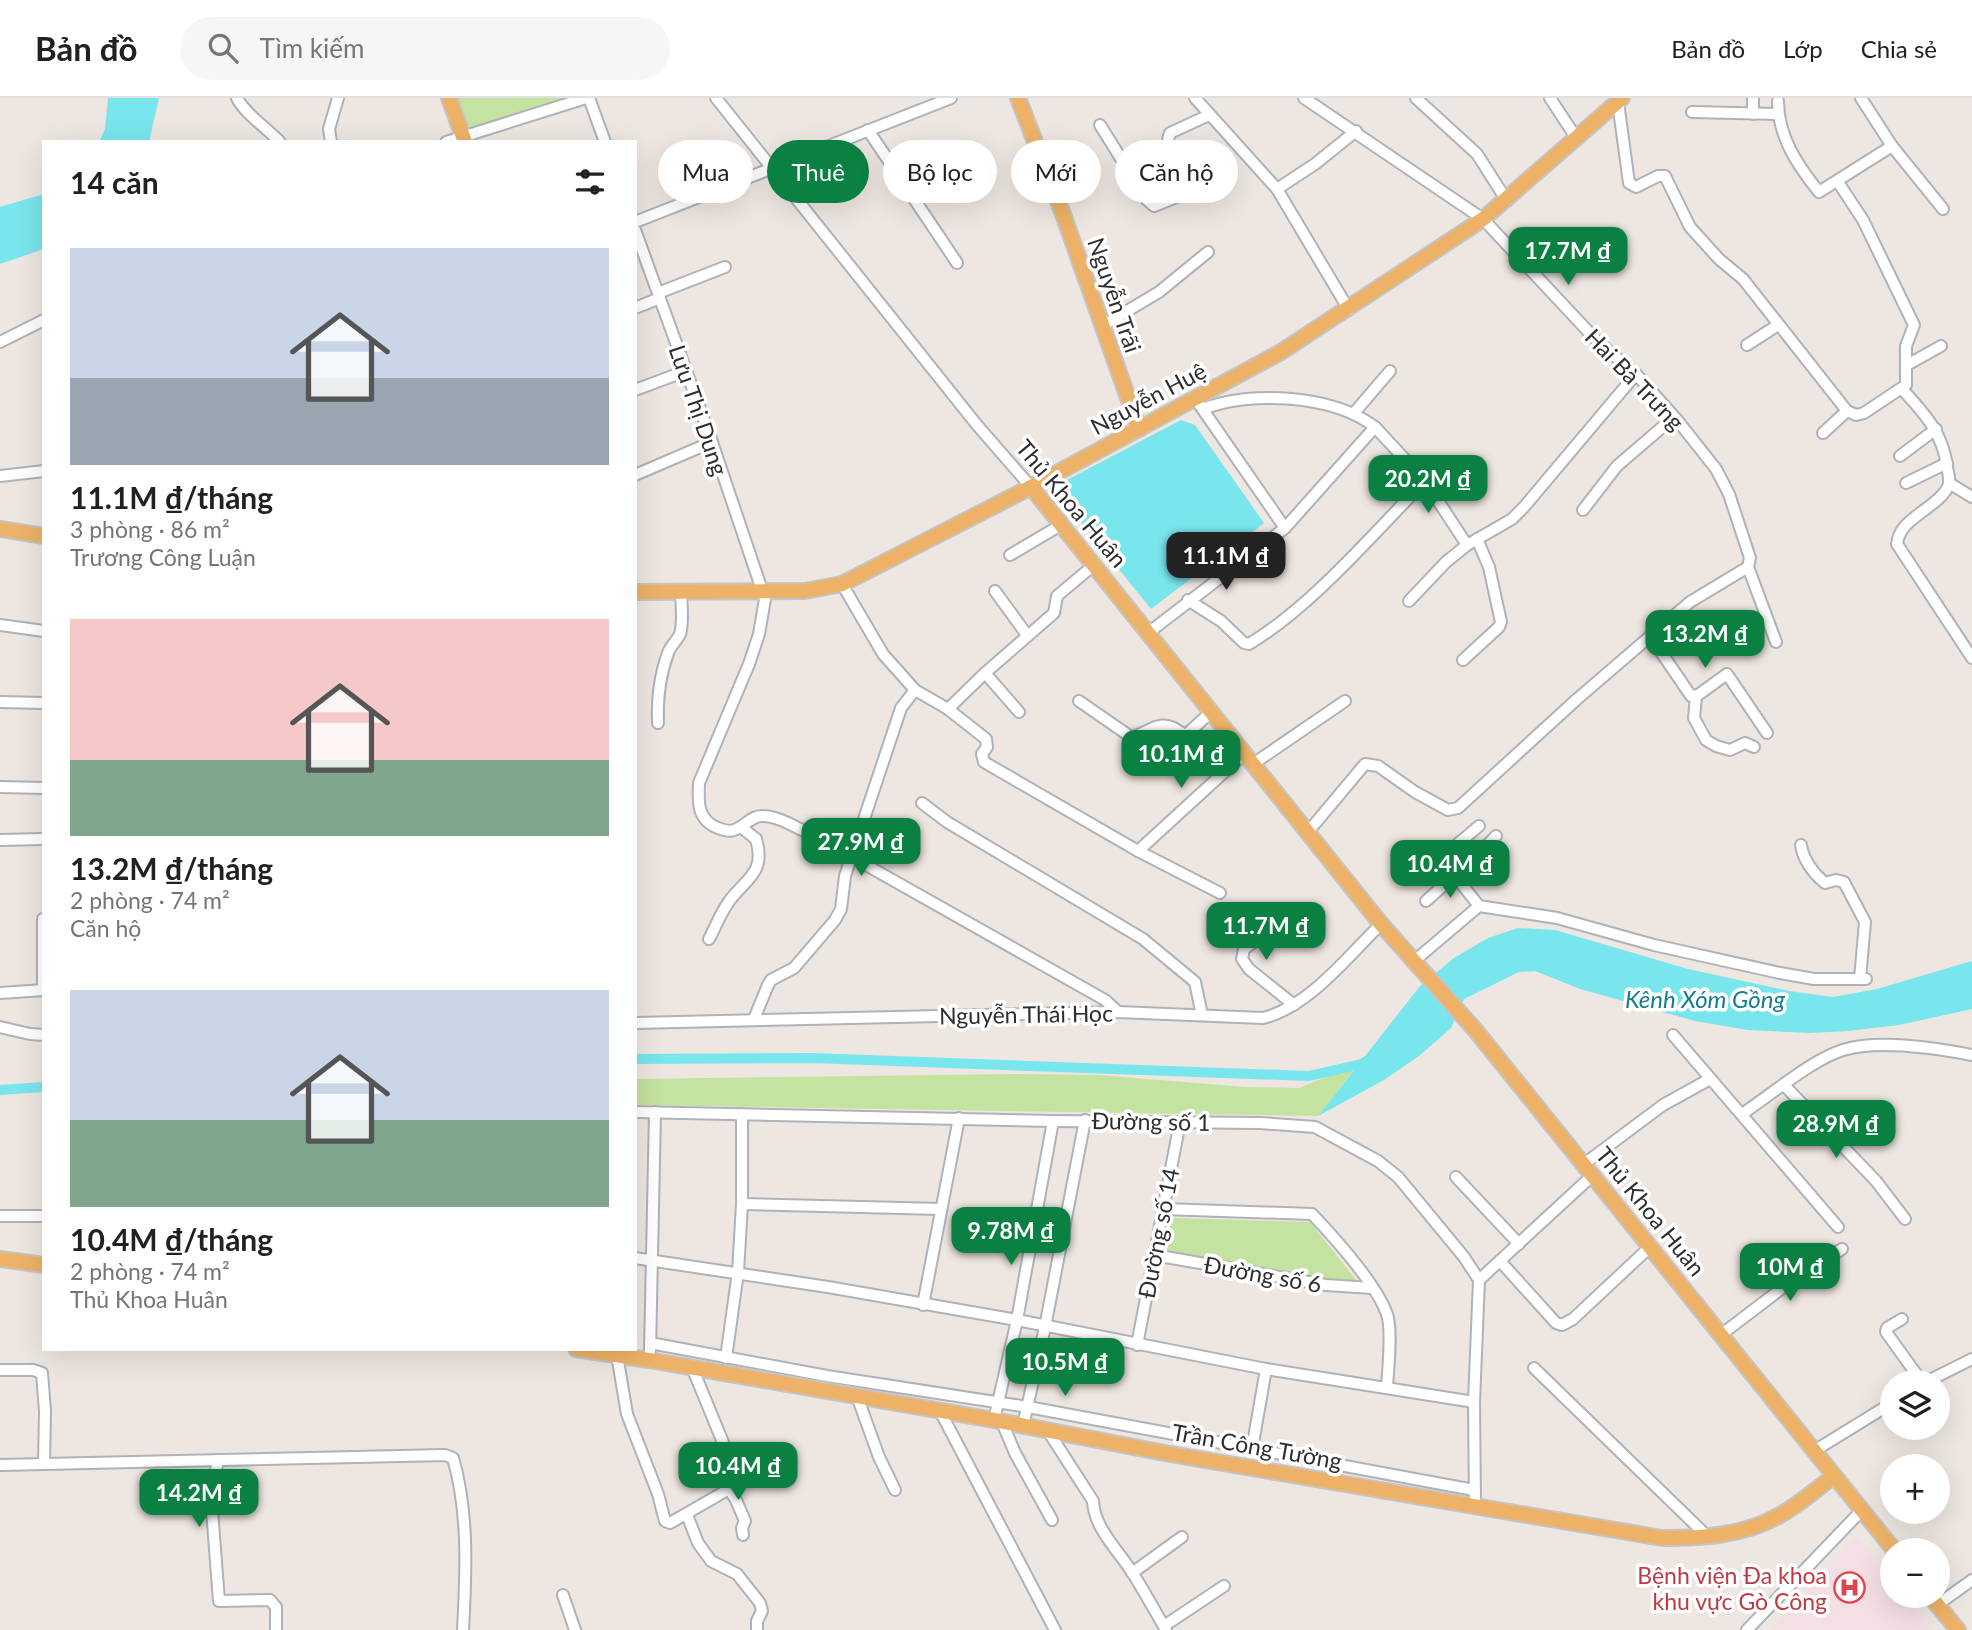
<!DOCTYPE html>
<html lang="vi">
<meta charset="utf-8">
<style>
:root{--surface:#fff;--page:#f6f6f6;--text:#202124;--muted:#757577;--line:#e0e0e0;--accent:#0b8043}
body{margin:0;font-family:Lato,sans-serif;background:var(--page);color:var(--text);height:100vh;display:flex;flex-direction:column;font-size:26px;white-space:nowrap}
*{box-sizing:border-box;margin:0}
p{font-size:23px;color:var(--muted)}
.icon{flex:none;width:38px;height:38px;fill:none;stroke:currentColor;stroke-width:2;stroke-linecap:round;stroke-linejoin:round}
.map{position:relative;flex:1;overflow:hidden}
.panel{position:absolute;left:42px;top:42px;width:595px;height:1211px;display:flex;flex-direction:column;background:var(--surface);border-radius:0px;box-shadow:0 7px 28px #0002}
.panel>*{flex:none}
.guide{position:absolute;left:658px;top:42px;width:665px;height:63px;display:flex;gap:14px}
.tools{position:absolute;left:1880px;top:1272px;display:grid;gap:14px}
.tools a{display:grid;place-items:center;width:70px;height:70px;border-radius:50%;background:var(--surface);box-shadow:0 7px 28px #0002;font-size:35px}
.price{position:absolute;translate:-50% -60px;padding:0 16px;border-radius:14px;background:var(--accent);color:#fff;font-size:23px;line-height:46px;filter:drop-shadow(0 2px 4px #0008)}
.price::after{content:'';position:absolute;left:50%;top:42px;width:21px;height:16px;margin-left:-10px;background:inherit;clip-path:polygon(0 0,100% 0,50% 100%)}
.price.current{background:#222;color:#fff}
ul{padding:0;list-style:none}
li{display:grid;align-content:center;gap:14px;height:371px;padding:0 28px}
li span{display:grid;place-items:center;height:217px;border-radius:0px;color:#555}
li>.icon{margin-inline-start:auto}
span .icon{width:126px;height:126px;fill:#fffc;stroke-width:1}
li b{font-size:30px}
h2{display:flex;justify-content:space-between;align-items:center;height:84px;padding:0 28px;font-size:30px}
.tag{padding:0 24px;border-radius:32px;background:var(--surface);box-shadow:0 7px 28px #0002;font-size:24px;line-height:63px}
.tag.current{background:var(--accent);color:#fff}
header{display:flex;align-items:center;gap:42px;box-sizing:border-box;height:98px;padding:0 35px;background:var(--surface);border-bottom:2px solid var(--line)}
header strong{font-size:33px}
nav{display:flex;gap:38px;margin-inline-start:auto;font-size:24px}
.search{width:490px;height:63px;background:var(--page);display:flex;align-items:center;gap:18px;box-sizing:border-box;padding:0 24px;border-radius:38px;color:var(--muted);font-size:26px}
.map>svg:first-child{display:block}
.medical{fill:#f4dfe5}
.green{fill:#c4e2a0}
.water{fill:#79e5ec}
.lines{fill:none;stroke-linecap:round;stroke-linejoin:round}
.canal{stroke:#79e5ec;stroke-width:10}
.minor-casing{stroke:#aeb2b9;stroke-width:14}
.major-casing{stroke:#c4c4c4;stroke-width:18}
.minor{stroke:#fff;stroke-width:10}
.major{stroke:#edb267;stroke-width:14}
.labels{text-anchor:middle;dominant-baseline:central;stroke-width:7;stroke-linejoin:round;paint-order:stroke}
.street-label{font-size:23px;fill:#2e2e2e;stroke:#fff}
.health-label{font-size:23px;fill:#be3a42;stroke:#fff;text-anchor:end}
.water-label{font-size:24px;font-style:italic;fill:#127e8f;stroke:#fff}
</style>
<header>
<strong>Bản đồ</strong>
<div class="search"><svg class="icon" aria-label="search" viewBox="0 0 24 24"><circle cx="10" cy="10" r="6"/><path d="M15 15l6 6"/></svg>Tìm kiếm</div>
<nav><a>Bản đồ</a><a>Lớp</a><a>Chia sẻ</a></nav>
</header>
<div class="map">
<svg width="1972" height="1532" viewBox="0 0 1972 1532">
<rect width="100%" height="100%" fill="#eee6e1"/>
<path class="medical" d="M1857,1439L1892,1482V1498H1904L1932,1532H1771Z"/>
<g class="green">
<path d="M454,0H573L472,36L464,31Z"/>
<path d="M1359,965L1318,1018L635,1007V981L1017,976L1098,977L1245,989L1299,990Z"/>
<path d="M1172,1120L1310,1124L1357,1183V1191L1165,1158Z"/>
</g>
<g class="water">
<path d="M108,0H159L149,44H99L105,31Z"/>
<path d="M44,96V151L0,166V109Z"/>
<path d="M1181,322L1195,327L1264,425L1151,511L1059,397L1065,383Z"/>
<path d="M1518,830L1555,832L1688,871L1789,893L1833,899L1877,891L1972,863V911L1899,927L1848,933L1810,935L1748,932L1695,923L1580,891L1535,873L1519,874L1464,901L1451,930L1419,958L1384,982L1318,1018L1420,888L1454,860L1488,840Z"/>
</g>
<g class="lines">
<g class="canal">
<path d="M635,961L812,960L1309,978L1361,966L1369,962"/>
<path d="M0,992L44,989"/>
</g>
<defs>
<g id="minor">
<path d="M237,0C245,16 267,30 280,44"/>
<path d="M589,0L605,44"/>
<path d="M716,0L977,327L1031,389"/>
<path d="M1195,0L1277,91L1349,212"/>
<path d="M1304,0L1483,121L1598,244L1636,276L1678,323L1716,371L1729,396L1750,460L1748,469"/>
<path d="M1416,0L1477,56L1507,103"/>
<path d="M1550,0L1577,41"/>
<path d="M1861,0L1892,48L1943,111"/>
<path d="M1778,3C1778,39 1798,68 1819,94L1892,48"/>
<path d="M1618,4L1629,85L1636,89L1658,78H1665L1690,129L1719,161L1743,181L1847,313L1856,317L1864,315L1906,287V248L1914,227L1863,122L1838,84"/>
<path d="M1692,14L1778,16"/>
<path d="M1753,16V0"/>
<path d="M1100,27L1147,102L1154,108L1189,94L1193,90C1187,72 1161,54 1170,35L1209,17"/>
<path d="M868,32L957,165"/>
<path d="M331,44L329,31L338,0"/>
<path d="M446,44L586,0"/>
<path d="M1277,91L1315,66L1356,33"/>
<path d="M635,124L951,0"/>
<path d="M635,132L712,344L765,501L759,536L749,566L699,685C698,704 697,722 718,730C723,732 729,734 734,732C745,729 751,717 763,718C779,718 798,731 813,737L1105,902L1118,914"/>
<path d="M658,195L725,169"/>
<path d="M635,210L660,200"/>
<path d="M1102,228L1159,194L1208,154"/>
<path d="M0,244L44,222"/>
<path d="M1747,247L1778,227"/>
<path d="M1907,267L1941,248"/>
<path d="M1902,291C1924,315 1944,336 1947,370C1948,374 1950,381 1949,386C1946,397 1931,407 1923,413C1910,423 1899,430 1897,446L1972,560"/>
<path d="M635,292L686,273"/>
<path d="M1199,306L1285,430"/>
<path d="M1354,315L1390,273"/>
<path d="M1375,329L1425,383L1467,447L1446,464L1409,503"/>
<path d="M1823,335L1847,313"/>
<path d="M1900,358L1936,331"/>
<path d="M635,377L712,344"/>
<path d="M0,378L44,373"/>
<path d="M1906,385L1947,365"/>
<path d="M1949,385L1972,399"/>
<path d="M1583,412L1617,368L1674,319"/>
<path d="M1467,447L1512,421L1524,409L1636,276"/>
<path d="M1010,457L1061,427"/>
<path d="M1748,469L1776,544"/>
<path d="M842,486L883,556L915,592"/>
<path d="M995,493L1027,537"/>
<path d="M1188,502L1221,523L1244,545L1249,546C1311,509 1373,436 1425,383"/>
<path d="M0,527L44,533"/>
<path d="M1148,535L1285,430L1375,329C1333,297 1251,292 1203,311"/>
<path d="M1650,538L1691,598L1698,597L1727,576L1767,635"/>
<path d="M1463,562L1499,529L1501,524L1489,469L1477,441"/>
<path d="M985,575L1019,614"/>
<path d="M1696,598L1694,620L1706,642L1716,648L1730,652L1745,645L1754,649"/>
<path d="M1079,603L1131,639C1145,637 1156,623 1171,629C1177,631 1180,635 1186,637L1211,614"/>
<path d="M0,604L44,605"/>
<path d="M948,611L985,575L1054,515L1057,498L1094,467"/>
<path d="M658,625C657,602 660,577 668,555C670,548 677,543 680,536C684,524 681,506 681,492"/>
<path d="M1253,666L1345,603"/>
<path d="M0,689L44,690"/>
<path d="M922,705L947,724L1143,841L1195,884L1202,917"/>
<path d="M1479,728L1441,760L1479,808L1557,820L1654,847L1780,875L1814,881H1866"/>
<path d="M1308,734L1365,666L1378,668L1415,694L1448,712L1458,710L1576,602L1690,504L1748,469"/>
<path d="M0,742L44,741"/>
<path d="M1801,747C1803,762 1814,776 1825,785L1836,782L1844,784L1865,824L1860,881"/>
<path d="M1138,753L1244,656"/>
<path d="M1456,781L1496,738"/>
<path d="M1426,803L1454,778"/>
<path d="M43,821V892"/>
<path d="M1284,822L1244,851L1242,861L1249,871L1294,907"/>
<path d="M709,841C716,828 721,814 730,802C747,780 766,774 756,741L741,729"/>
<path d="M1413,864L1479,808"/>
<path d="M0,895L44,892"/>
<path d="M754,921L768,887L771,882L794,870L835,822L841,811L845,778L901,610L915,592L948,611L986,641L987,649L982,656L984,664L1138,753L1220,795"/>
<path d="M635,925L1118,914L1263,920C1309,909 1348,858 1381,826"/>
<path d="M0,929L30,936L44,937"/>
<path d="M1673,937L1838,1129"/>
<path d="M1784,987L1876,1083L1905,1121"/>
<path d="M635,1014L1053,1023L1260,1025L1315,1029L1378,1063L1398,1079L1464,1159L1479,1182L1474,1304L1475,1408"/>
<path d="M1742,1016C1771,997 1811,962 1843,952C1879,941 1935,950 1972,957"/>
<path d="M1584,1066L1663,1007L1710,981"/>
<path d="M1456,1079L1519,1146"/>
<path d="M742,1106L940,1111"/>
<path d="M1163,1111L1312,1116C1333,1138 1381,1191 1388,1220C1392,1239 1388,1269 1387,1290"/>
<path d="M0,1118H44"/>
<path d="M1154,1157L1326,1187L1372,1190"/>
<path d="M635,1160L828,1189L1017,1222L1266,1271L1474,1304"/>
<path d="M1500,1163L1556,1225L1562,1227L1573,1221L1651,1148"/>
<path d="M1479,1182L1593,1077"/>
<path d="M923,1207L959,1020"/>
<path d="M1902,1221L1887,1230L1886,1234L1922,1284"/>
<path d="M1722,1236L1794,1181L1842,1151"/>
<path d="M650,1245L827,1278L1028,1309L1474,1392"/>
<path d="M1137,1247L1180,1024"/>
<path d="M650,1253L655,1014"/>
<path d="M617,1257L627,1316L658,1396L665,1423L670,1425L729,1391C722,1367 736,1362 755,1352"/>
<path d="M726,1260L738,1174L742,1106V1016"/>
<path d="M692,1269L731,1364"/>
<path d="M1534,1270L1708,1439"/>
<path d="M0,1272H33L42,1275L45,1313L44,1366"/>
<path d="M1926,1284L1972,1261"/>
<path d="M857,1298L879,1359L895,1392"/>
<path d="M940,1313L1055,1532"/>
<path d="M994,1322L1017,1222L1053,1023"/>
<path d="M1002,1324L1015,1355L1052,1422"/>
<path d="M1023,1328L1045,1229L1085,1022"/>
<path d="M1048,1333L1093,1403C1094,1430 1118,1452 1132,1474C1144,1493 1155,1513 1166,1532"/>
<path d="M1252,1351L1266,1271"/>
<path d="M1814,1353L1892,1305"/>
<path d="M218,1362L211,1399L219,1503L270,1502L276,1509V1532"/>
<path d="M0,1367L445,1357L453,1360C469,1415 466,1476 463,1532"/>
<path d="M729,1391L736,1402L745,1423L742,1430L743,1437"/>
<path d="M687,1417L698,1445L711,1463L737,1476L760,1505L762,1513L757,1523V1532"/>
<path d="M1132,1475L1182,1439"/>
<path d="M563,1497L575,1532"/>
<path d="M1937,1507L1972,1482"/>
<path d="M1164,1528L1224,1488"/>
<path d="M1747,1532L1862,1412"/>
</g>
<g id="major">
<path d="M449,0L465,44"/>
<path d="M1018,0L1063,116L1139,331"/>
<path d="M1031,389L1381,826L1476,933L1894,1452"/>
<path d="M0,431L44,438"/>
<path d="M635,494L805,493L842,486L1031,389L1281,254L1483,121L1622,0"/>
<path d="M0,1161L44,1167"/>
<path d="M576,1251L649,1262L994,1322L1170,1356L1662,1440C1702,1440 1744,1438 1780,1417C1799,1407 1816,1391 1834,1378"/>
<path d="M1930,1498L1958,1532"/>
</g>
</defs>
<use href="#minor" class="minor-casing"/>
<use href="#major" class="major-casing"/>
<use href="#minor" class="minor"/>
<use href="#major" class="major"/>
</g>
<defs>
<symbol id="hospital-ring" viewBox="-11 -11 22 22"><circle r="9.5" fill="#fff" stroke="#e0444e" stroke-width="1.5"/><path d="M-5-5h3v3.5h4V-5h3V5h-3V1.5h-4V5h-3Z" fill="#e0444e"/></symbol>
</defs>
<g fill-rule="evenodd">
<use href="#hospital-ring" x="1832" y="1472" width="35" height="35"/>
</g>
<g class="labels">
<g class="street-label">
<text transform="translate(1115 197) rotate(71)">Nguyễn Trãi</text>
<text transform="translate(1635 281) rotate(46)">Hai Bà Trưng</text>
<text transform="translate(1148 300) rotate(-28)">Nguyễn Huệ</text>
<text transform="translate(699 312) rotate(71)">Lưu Thị Dung</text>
<text transform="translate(1072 405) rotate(50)">Thủ Khoa Huân</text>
<text transform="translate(1026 916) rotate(-1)">Nguyễn Thái Học</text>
<text transform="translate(1151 1023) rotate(1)">Đường số 1</text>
<text transform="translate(1651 1113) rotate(51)">Thủ Khoa Huân</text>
<text transform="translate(1158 1135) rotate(-79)">Đường số 14</text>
<text transform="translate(1263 1176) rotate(10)">Đường số 6</text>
<text transform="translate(1257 1348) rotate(10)">Trần Công Tường</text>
</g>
<g class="health-label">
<text x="1827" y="1477">Bệnh viện Đa khoa<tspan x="1827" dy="26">khu vực Gò Công</tspan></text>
</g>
<g class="water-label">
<text x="1705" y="900">Kênh Xóm Gồng</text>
</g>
</g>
</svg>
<div class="tools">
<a><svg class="icon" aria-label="layers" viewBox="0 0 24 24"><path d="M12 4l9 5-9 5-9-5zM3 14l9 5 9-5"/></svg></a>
<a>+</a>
<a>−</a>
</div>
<b class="price" style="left:1568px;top:189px">17.7M ₫</b>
<b class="price" style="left:1428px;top:417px">20.2M ₫</b>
<b class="price current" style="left:1226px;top:494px">11.1M ₫</b>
<b class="price" style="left:1705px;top:572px">13.2M ₫</b>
<b class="price" style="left:1181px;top:692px">10.1M ₫</b>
<b class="price" style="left:861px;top:780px">27.9M ₫</b>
<b class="price" style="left:1450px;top:802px">10.4M ₫</b>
<b class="price" style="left:1266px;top:864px">11.7M ₫</b>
<b class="price" style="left:1836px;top:1062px">28.9M ₫</b>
<b class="price" style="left:1011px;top:1169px">9.78M ₫</b>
<b class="price" style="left:1790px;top:1205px">10M ₫</b>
<b class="price" style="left:1065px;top:1300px">10.5M ₫</b>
<b class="price" style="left:738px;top:1404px">10.4M ₫</b>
<b class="price" style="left:199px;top:1431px">14.2M ₫</b>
<div class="guide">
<a class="tag">Mua</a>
<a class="tag current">Thuê</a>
<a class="tag">Bộ lọc</a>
<a class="tag">Mới</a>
<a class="tag">Căn hộ</a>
</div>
<section class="panel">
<h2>14 căn<svg class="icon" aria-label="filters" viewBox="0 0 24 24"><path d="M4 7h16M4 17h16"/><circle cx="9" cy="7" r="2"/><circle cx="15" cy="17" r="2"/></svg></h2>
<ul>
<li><span style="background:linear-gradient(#c9d6e8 60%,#9aa5b1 0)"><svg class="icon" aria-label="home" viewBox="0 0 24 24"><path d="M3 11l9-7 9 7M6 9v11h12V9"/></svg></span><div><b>11.1M ₫/tháng</b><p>3 phòng · 86 m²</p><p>Trương Công Luận</p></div></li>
<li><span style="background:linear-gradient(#f6c9c9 65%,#7fa58c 0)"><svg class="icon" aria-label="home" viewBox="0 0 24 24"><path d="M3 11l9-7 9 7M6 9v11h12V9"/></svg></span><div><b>13.2M ₫/tháng</b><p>2 phòng · 74 m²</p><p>Căn hộ</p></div></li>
<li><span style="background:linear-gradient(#c9d6e8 60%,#7fa58c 0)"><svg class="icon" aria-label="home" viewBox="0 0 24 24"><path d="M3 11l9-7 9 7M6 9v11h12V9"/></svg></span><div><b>10.4M ₫/tháng</b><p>2 phòng · 74 m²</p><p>Thủ Khoa Huân</p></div></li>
</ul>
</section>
</div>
